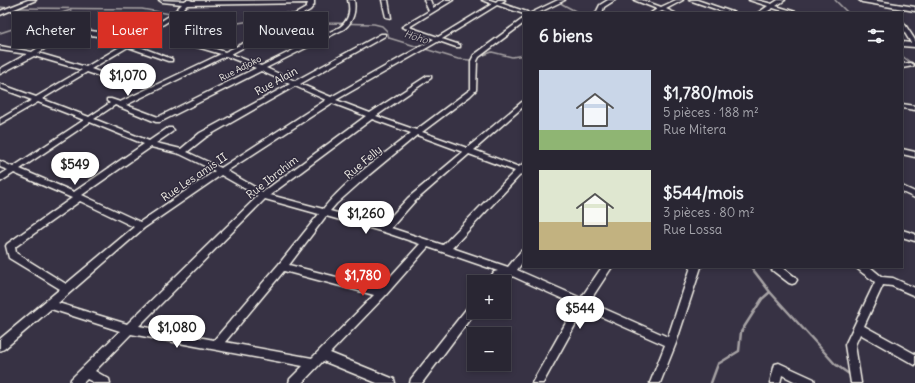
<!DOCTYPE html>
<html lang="fr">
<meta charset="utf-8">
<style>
:root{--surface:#292633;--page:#312e3b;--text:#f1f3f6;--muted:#a5a5ac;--line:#45434e;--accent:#d93025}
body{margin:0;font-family:Delius,sans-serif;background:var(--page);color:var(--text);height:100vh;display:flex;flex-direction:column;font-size:15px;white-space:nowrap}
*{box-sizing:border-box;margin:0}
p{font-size:13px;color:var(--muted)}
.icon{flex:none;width:22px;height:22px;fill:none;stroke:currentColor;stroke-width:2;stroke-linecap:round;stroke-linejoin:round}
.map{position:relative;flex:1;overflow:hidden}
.details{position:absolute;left:523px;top:12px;width:380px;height:256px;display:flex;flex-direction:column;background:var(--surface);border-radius:0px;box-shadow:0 2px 6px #0003,0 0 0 1px var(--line)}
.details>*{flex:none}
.banner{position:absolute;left:12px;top:12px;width:380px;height:36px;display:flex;gap:8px}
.fabs{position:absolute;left:467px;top:275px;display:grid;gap:8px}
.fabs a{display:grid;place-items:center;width:44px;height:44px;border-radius:0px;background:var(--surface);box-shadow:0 2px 6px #0003,0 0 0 1px var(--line);font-size:20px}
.price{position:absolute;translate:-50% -34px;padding:0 9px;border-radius:14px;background:#fff;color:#222;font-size:13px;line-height:26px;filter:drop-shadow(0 1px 2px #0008)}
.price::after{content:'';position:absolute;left:50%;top:24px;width:12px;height:9px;margin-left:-6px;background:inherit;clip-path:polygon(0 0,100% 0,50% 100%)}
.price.current{background:var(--accent);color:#fff}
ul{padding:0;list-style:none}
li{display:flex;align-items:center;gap:12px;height:100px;padding:0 16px}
li span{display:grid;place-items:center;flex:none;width:112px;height:80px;border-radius:0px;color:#555}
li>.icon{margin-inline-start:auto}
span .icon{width:48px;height:48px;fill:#fffc;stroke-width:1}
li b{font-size:17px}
h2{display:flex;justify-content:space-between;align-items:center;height:48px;padding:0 16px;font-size:17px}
.chip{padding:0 14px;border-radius:0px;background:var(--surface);box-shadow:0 2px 6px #0003,0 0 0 1px var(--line);font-size:14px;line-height:36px}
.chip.current{background:var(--accent);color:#fff}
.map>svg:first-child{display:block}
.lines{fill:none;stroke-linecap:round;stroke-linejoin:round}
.stream-far1{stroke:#a6a2a4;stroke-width:1.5}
.stream{stroke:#a6a2a4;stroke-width:2.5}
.street-casing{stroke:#f4f1e8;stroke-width:3}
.street{fill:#2f2a3d;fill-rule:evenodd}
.labels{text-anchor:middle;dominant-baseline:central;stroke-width:3;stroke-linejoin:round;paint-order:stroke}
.far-street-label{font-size:9px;fill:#f4f1e8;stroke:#2f2a3d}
.far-water-label{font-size:10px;font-style:italic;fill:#bab6b5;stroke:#2f2a3d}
.street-label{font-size:11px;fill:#f4f1e8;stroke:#2f2a3d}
</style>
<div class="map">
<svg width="915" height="383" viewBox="0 0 915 383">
<rect width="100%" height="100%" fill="#373244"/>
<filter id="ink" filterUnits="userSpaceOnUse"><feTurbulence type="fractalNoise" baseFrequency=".025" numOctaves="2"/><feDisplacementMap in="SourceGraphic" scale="8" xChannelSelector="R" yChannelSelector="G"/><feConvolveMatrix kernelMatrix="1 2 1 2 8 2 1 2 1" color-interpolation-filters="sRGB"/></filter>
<g filter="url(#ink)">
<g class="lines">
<g class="stream-far1">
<path d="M560,0L562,4L579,13"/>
<path d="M835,0L848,13"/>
<path d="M0,7L10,8"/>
<path d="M14,8L142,9L176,15L177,19L189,22L226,25L274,17L283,13L296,14L327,23L374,24L382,26L387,31L389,38L458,59L470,60L492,52L512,57L524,55"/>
<path d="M0,33L71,10"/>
<path d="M902,56L915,66"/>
</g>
<g class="stream">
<path d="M751,267L770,292L835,364L849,374"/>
<path d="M711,383L718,364L739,351L741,332L762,299L770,292"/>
</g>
<defs>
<g id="street">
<path d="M28,0H36L0,15V11Z"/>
<path d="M159,0L185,1L186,0H192L190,1L314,0V5L310,10L250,44L231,54L261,66L340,27C349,20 351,11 348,0H354C356,11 353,22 344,29L266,68L295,81L381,34H385V36L300,84L331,97L434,39L402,27L429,11L424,0H430L433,8L446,0H453L409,27L438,37L492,4L482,0H490L496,2L498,0H505L500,3L527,12L528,13H524V14L497,5L442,39L460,45V47H456L439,41L336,100L370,113L427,76H431V78L376,116L416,130L471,89V61L474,55L524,18V23L479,57L477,61L476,90L470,96L422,132L467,148L522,102L524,101V106L474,150L519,167L524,163V175L521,174L452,248L508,267L521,251L524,250V260L517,270L581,298L602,267H612L589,302L668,337L691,267H701L676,343L660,383H650L665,345L584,309L543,383H532L576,305L510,275L500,278L497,282H487L494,272L498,271L428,247L385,296L330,353L394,379L395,383H377L323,361L302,383H289L290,379L303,366L131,334L95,371L109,379L110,383H95L87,379L83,383H70L71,379L120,331L51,309L4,349L0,351V339L60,289L9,258L6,246L7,244L72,198L14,173L0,182V175L8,170L0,167V161L13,167L84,120L38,102L0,124V119L32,100L0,88V84L36,97L82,70L34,56L0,74V69L27,54L0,50V46L32,52L64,31L49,29L26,31L25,30L28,28L49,25L98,32L107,35L133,21H137V23L112,37L127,42L171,15L182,4L162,2ZM308,3L306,8L246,42L225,52L203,45L180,40V42L221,54L120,102L111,99H107V101L110,103L89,117L42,99L87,72L128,86H132V84L91,69L128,47L168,61H172V59L132,44L175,17L187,5ZM70,32L97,36L123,45L86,67L38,53ZM226,56L256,68L158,117L126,105ZM261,71L290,84L200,133L181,149L156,143L172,132L174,130L172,128H168L149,141L94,119L115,105L156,122H160ZM295,86L326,100L221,168L187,152L206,137ZM332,103L366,116L263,192L227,171ZM372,119L411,133C381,157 347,179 323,209L270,195ZM90,122L144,144L74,192L20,169ZM417,135L463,152L408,198L383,225L330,211L336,204L364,179ZM151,147L180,154L215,171L140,222L82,195ZM469,154L515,171L443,245L391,228L414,202ZM221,175L258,196L127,324L58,303L144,228ZM265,199L319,214L279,264L214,340L139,326ZM80,201L134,227L66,284L16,253L15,247ZM326,216L384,232L420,244L380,288L289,265ZM284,271L374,295L312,358L225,342Z"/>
<path d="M382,0H388L391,18L386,17Z"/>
<path d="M558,0H565L538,13H531Z"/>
<path d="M608,0H615L604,7L602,13H596L600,5Z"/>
<path d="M634,0H642L661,7L676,0H683L666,9L675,13H667L662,11L658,13H651L657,9Z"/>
<path d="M689,0H697L735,13H727Z"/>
<path d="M749,0H757L772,4L778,0H785L776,6L799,13H790L773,8L765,13H758L768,6Z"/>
<path d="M859,0H871L915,7V11L862,2Z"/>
<path d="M902,22L904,23L915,40V47L902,46V42L911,43L902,28Z"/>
<path d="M911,63L914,65L913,66L902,68V64Z"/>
<path d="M902,104L915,106V110L902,108Z"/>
<path d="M902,149L915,152V157L902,154Z"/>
<path d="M902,186L915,192V198L902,192Z"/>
<path d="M902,230L915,234V241L902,237Z"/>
<path d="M770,267H782L795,277L797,280L795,283L792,284L789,283L772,270Z"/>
<path d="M856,267H870L882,277L893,278L915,288V296L892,286L883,285L864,326L915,354V365L860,334L855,345L861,383H851L845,345L875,282C870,278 859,271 856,267Z"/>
<path d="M474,302V312H475L422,383H410L411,379L471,303Z"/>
<path d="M779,363L814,379L815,383H798L782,375L780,383H770L775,364Z"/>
</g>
</defs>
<use href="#street" class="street-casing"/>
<use href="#street" class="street"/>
</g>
</g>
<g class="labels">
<g class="far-street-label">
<text transform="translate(240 68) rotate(-27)">Rue Adjoko</text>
</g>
<g class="far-water-label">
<text transform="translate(416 37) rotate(17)">Hoho</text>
</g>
<g class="street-label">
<text transform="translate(276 81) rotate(-29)">Rue Alain</text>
<text transform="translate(363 162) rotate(-40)">Rue Felly</text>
<text transform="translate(194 177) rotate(-34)">Rue Les amis II</text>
<text transform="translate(272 177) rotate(-38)">Rue Ibrahim</text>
</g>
</g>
</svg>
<div class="fabs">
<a>+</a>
<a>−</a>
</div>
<b class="price" style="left:128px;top:97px">$1,070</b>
<b class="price" style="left:75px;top:186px">$549</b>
<b class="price" style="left:366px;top:235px">$1,260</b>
<b class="price current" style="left:363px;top:297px">$1,780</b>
<b class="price" style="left:580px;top:330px">$544</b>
<b class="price" style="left:177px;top:349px">$1,080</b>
<div class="banner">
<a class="chip">Acheter</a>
<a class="chip current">Louer</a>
<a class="chip">Filtres</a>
<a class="chip">Nouveau</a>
</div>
<section class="details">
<h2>6 biens<svg class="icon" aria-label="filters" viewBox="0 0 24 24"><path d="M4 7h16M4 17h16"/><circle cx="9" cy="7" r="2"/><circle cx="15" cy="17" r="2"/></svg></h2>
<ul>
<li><span style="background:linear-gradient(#c9d6e8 75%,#8fb573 0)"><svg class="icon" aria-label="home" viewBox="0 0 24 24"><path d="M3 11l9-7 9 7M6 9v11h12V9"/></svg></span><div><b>$1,780/mois</b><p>5 pièces · 188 m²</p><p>Rue Mitera</p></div></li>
<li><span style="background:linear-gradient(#dfe7d0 65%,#c2b280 0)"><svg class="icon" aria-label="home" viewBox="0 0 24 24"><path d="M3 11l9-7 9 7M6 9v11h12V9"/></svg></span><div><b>$544/mois</b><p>3 pièces · 80 m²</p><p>Rue Lossa</p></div></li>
</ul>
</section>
</div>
